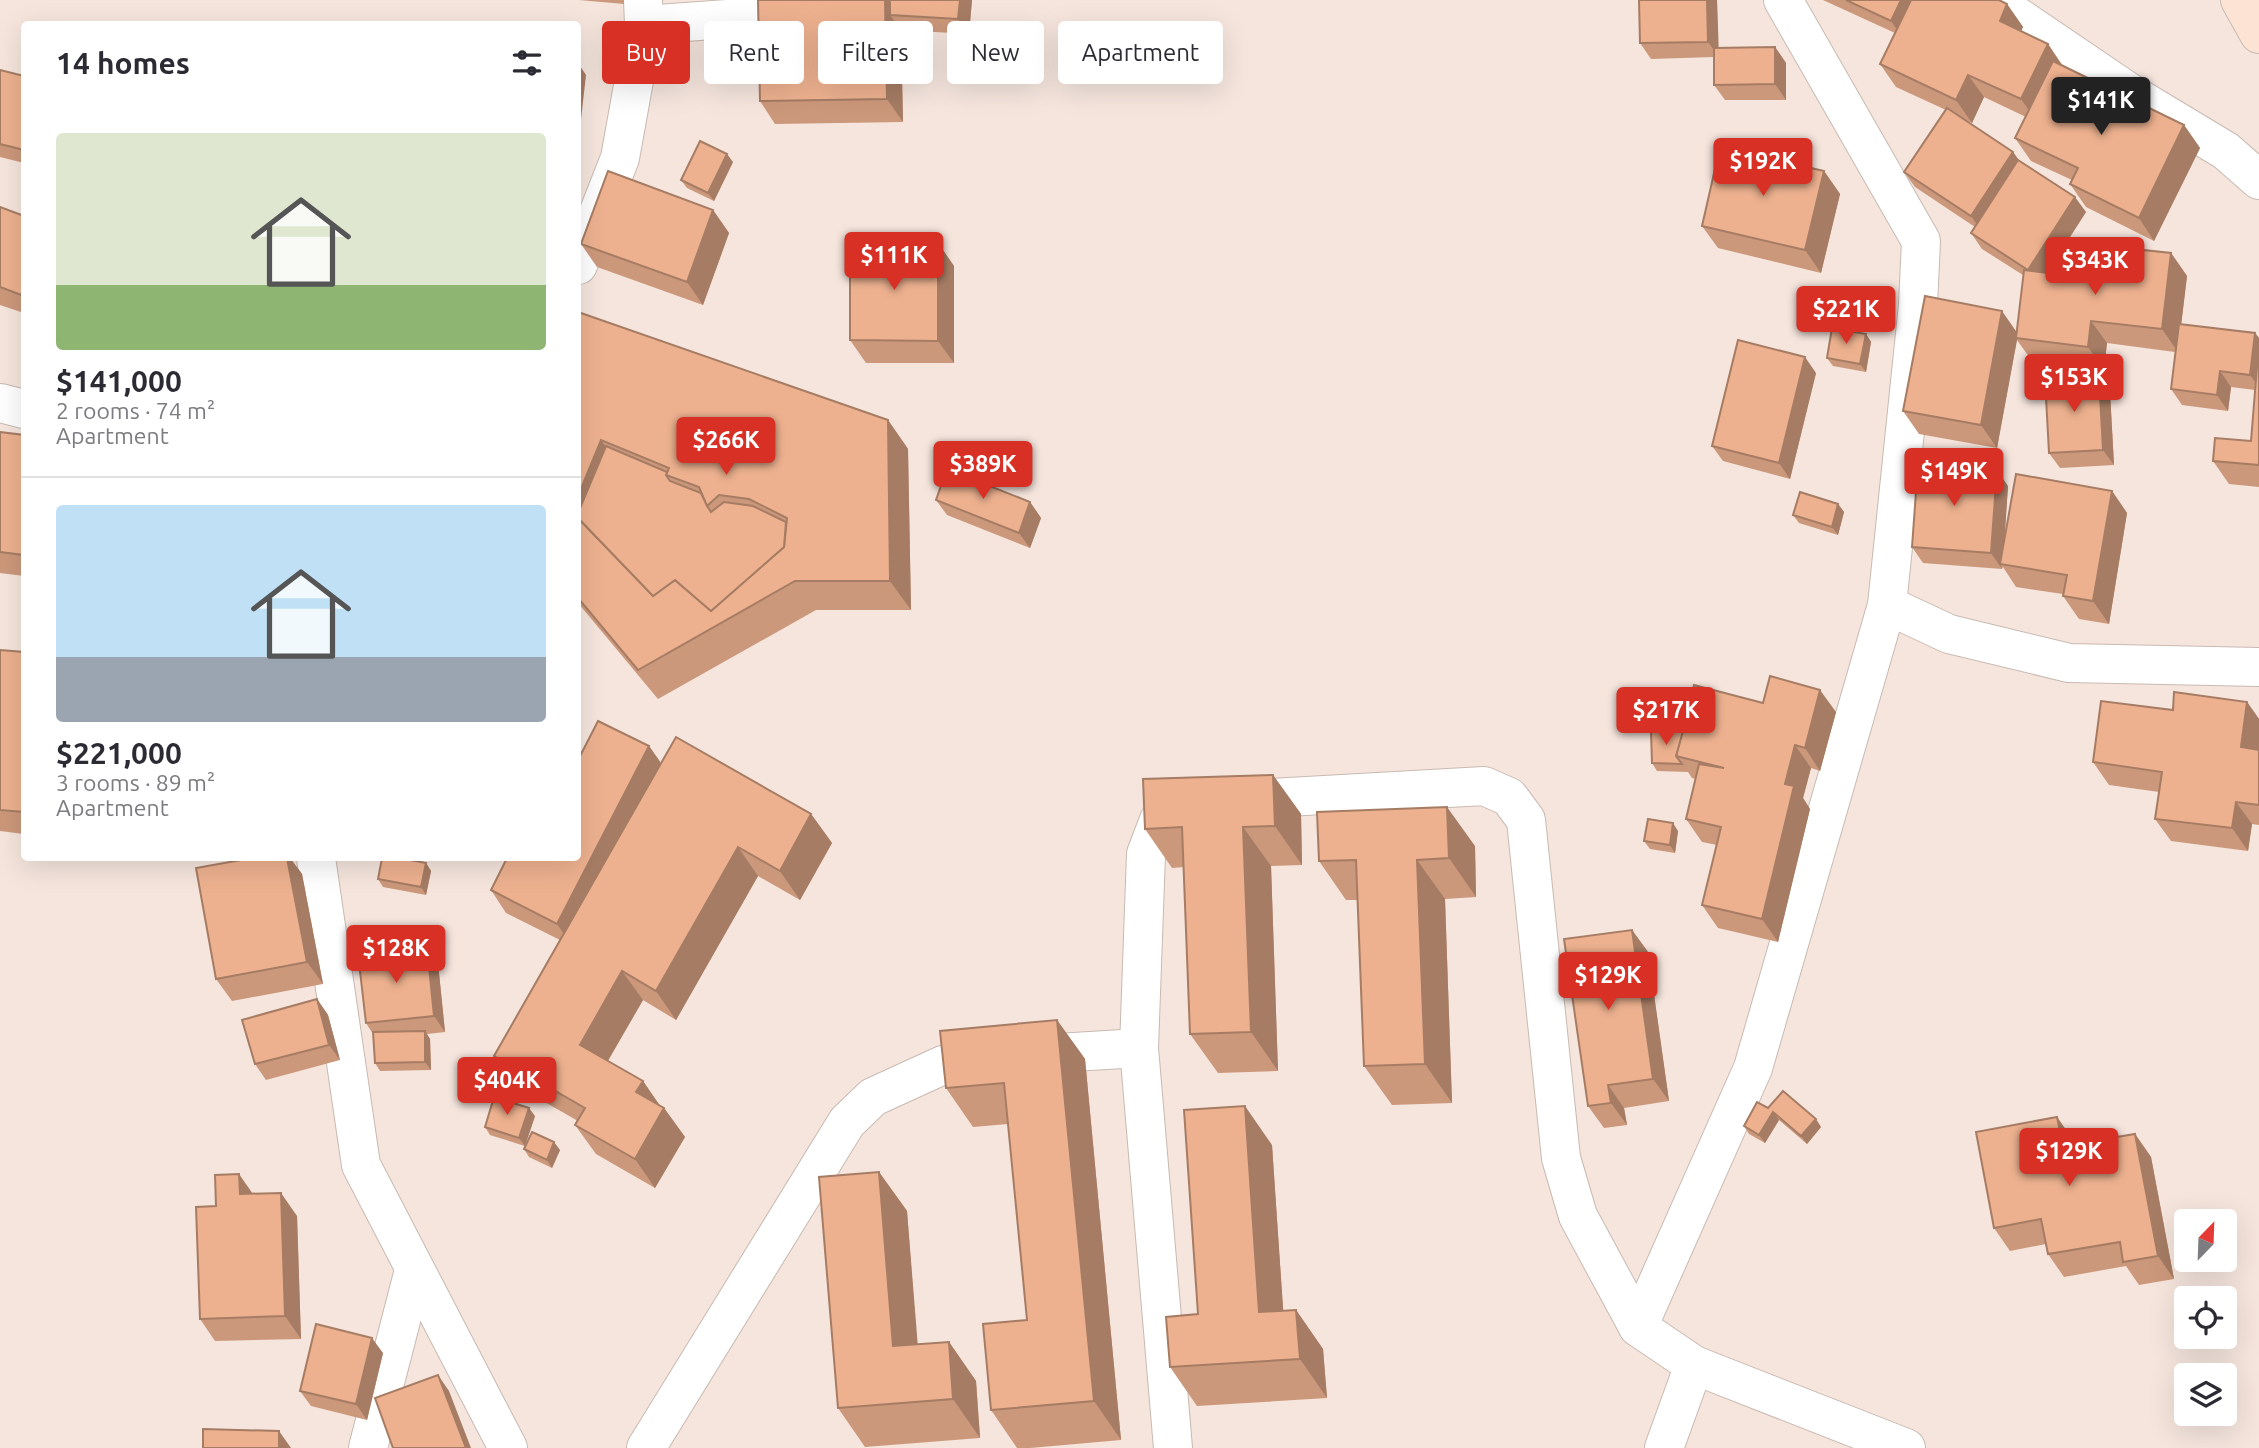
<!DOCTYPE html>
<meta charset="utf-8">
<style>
:root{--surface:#fff;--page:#f7f7f7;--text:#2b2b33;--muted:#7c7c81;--line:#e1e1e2;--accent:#d93025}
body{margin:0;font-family:Ubuntu,sans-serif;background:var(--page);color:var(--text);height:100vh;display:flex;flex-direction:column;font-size:26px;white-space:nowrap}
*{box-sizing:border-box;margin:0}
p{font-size:23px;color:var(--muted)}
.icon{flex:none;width:38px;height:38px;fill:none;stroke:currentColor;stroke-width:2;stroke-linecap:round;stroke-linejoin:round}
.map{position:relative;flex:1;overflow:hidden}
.side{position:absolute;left:21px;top:21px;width:560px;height:840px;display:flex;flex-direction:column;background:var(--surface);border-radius:7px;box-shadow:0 7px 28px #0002}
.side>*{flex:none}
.hud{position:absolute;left:602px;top:21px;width:665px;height:63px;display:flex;gap:14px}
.needle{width:46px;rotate:23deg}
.tools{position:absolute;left:2174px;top:1209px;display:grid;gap:14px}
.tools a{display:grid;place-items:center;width:63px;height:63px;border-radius:7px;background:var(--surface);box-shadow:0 7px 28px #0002;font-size:35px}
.price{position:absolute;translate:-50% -60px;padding:0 16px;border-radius:7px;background:var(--accent);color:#fff;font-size:23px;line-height:46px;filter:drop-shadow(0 2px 4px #0008)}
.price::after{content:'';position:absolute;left:50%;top:42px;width:21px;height:16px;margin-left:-10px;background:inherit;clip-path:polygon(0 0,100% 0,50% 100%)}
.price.on{background:#222;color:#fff}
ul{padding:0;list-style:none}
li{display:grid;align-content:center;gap:14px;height:371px;padding:0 35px}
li+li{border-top:2px solid var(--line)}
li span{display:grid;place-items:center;height:217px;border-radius:7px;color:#555}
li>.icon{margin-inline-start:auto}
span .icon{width:126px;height:126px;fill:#fffc;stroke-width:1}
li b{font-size:30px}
h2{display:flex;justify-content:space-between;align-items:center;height:84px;padding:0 35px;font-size:30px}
.chip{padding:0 24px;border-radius:7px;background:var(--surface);box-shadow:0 7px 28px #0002;font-size:24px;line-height:63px}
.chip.on{background:var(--accent);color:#fff}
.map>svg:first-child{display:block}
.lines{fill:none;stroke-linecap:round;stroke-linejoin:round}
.minor-casing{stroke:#c8bab2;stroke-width:40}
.secondary-casing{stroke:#c8bab2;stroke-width:40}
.minor{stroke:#fff;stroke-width:38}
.secondary{stroke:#fce3d3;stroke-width:38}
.wall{fill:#cc987b}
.shaded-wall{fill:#a67c64}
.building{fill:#edb18f;stroke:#a67c64;stroke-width:2}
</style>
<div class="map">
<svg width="2259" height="1448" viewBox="0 0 2259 1448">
<rect width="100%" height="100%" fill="#f5e5dd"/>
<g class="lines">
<defs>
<g id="minor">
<path d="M1993,0L2133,95L2226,151L2259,180"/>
<path d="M644,25L810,13"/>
<path d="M578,265L620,158L644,25L643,0"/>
<path d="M0,403L24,409"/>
<path d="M1887,605L1949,634L2069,663L2259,667"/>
<path d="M316,858L361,1165L508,1448"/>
<path d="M1638,1327L1753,1068L1887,605L1918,305L1921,241L1783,0"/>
<path d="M368,1448L414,1270"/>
<path d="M646,1448L847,1122L873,1097L943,1065L993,1057L1139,1048"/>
<path d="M1173,1448L1139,1048L1146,854L1159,820L1179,803L1484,786L1509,797L1526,820L1561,1158L1578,1216L1638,1327L1694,1365L1906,1448"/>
<path d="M1664,1448L1694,1365"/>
</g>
<path id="secondary" d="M2240,0L2259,34"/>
</defs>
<use href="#minor" class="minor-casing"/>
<use href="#secondary" class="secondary-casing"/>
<use href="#minor" class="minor"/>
<use href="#secondary" class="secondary"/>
</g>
<g class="wall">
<path d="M579,0H624V4Z"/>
<path d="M758,0H972L969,34L901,30L903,122L775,124L760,101Z"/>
<path d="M1639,0H1717L1718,48L1775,47L1786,63V100H1725L1714,85V57L1651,59L1640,43Z"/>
<path d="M1823,0H1999L2007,4L2023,27L2021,31L2048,44L2063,66L2184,125L2200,148L2154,241L2086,207L2070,184L2072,180L2031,161L2015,138L2026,117L1984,97L1972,123L1961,118L2013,152L2019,160L2086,212L2047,273L2093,279L2171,253L2187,276L2181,324L2255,333L2259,338V487L2229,484L2213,461L2251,441L2255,390L2231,387L2228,411L2182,405L2171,389L2175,352L2107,343L2104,369L2032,361L2017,340L1997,448L1919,434L1903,411L2017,332L2023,275L1982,249L1971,233L1975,227L1915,187L1904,172L1946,110L1896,87L1880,64L1895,33Z"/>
<path d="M0,70L24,76V163L0,157Z"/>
<path d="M733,162L714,201L687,188L681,180Z"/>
<path d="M1824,171L1840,194L1821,273L1718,248L1702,226Z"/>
<path d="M0,207L24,216V313L0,305Z"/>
<path d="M713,210L729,233L703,305L597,267L581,244Z"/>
<path d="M938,243L954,266V363H866L850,340Z"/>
<path d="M578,312L888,420L908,449L911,610H816L658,699L578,603Z"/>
<path d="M1866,334L1871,342L1866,372L1833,366L1827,358Z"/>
<path d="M1816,373L1790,479L1723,461L1712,446Z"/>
<path d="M2110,392L2114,465L2060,468L2049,453Z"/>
<path d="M0,432L24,435V576L0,573Z"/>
<path d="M2008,486L2004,542L2112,491L2127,513L2109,624L2079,619L2063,596V594L2016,587L2003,567L2002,569L1923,563L1912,547Z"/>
<path d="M936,500L1030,502L1041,518L1030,548L947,515Z"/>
<path d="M1838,504L1844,512L1838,535L1799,523L1793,515Z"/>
<path d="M0,650L24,652V834L0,831Z"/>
<path d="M2247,702L2259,719V825L2252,824L2248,851L2171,841L2155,819L2159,792L2109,785L2093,762L2173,710Z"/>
<path d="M1763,703L1836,712L1820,771L1811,768L1803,798L1810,809L1778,942L1718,928L1702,905L1717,845L1702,842L1686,819L1696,779L1692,778L1688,772L1657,771L1652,763L1683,731Z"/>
<path d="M649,746L661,763L811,814L832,843L800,900L758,876L676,1020L643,1000L608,1061L643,1081L659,1105L664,1108L685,1137L655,1188L596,1154L575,1125L578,1121L515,1085L494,1056L560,940L506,913L491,890Z"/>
<path d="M1273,775L1301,814L1302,865L1271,866L1278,1071L1218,1073L1190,1034L1184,867L1172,868L1145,829Z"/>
<path d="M1678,831L1675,853L1650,849L1644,841Z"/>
<path d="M1475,846L1476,897L1445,899L1452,1103L1392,1105L1364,1066L1358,900H1346L1319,861Z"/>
<path d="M252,858H290L302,874L323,984L232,1001L216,979Z"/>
<path d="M426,863L431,871L426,895L383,887L378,879Z"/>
<path d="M1632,930L1648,952L1669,1101L1624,1108L1627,1125L1604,1128L1588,1106Z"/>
<path d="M438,963L445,1032L427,1034L430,1039L431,1070L380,1071L375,1063L373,1034L366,1023Z"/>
<path d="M317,999L328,1015L340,1060L266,1080L255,1064Z"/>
<path d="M1057,1020L1085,1059L1121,1440L1030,1448H1017L991,1410L1027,1320L1008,1124L973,1127L946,1088Z"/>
<path d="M1768,1108L1821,1127L1807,1144L1779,1120L1765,1143L1749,1134L1744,1126Z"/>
<path d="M535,1116L525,1146L490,1135L485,1127Z"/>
<path d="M2057,1117L2073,1140L2074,1144L2135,1134L2151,1157L2174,1279L2139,1285L2126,1266L2064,1277L2048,1254L2046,1244L2010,1251L1994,1228Z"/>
<path d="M1272,1145L1283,1310H1296L1323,1349L1327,1398L1197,1406L1170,1367L1198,1314Z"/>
<path d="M524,1149L560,1150L552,1168L529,1157Z"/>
<path d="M879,1172L907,1211L917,1344L949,1342L976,1381L980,1438L865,1447L838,1408Z"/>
<path d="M253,1194L297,1216L301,1339L215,1341L200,1319L216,1206Z"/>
<path d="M383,1353L367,1420L311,1406L300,1391Z"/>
</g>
<g class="shaded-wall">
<path d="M885,0H889L899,15H890L901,30L903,122L887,99Z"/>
<path d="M960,0H972L969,34L958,19Z"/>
<path d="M1707,0H1717L1719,57L1708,42Z"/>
<path d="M1901,0H1920L1902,37L1891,21Z"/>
<path d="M2007,4L2023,27L2015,44L2000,21Z"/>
<path d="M2048,44L2063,67L2037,122L2021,99Z"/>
<path d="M1775,47L1786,63V100L1775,84Z"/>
<path d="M578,63L586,75L579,137L578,135Z"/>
<path d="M1968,75L1984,97L1972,123L1956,100Z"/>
<path d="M2184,125L2200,148L2154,241L2139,218Z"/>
<path d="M2013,152L2024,168L1982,232L1971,216Z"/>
<path d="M727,154L733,162L714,201L708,193Z"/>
<path d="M1824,171L1840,194L1821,273L1805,250Z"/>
<path d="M2075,197L2086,212L2039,285L2028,270Z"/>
<path d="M713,210L729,233L703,305L687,282Z"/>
<path d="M938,243L954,266V363L938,341Z"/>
<path d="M2171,253L2187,276L2178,352L2162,329Z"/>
<path d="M2002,311L2018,334L1997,448L1981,425Z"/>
<path d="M2091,321L2107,343L2104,369L2088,347Z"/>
<path d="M2255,333L2259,338V387L2250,375Z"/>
<path d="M1866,334L1871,342L1866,372L1860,364Z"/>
<path d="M1805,357L1816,373L1790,479L1779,463Z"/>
<path d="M2220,371L2231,387L2228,411L2217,395Z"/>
<path d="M2099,376L2110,392L2114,465L2103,450Z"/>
<path d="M888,420L908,449L911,610L890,581Z"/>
<path d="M601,440L621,469L578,519V496Z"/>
<path d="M1997,470L2008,486L2003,564H2000L2002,569L1991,553Z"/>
<path d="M2112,491L2127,513L2109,624L2093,601Z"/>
<path d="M1030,502L1041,518L1030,548L1019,533Z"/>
<path d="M1838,504L1844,512L1838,535L1832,527Z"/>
<path d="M1820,690L1836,712L1820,771L1805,748Z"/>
<path d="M2247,702L2259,719V755L2241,747Z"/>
<path d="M1795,745L1811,768L1803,798L1810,809L1778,942L1762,919L1785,784Z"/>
<path d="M649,746L665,769L573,947L557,924Z"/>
<path d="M1273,775L1301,814L1302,865L1275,826Z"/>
<path d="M2236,802L2252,824L2248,851L2232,828Z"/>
<path d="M1447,807L1475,846L1476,897L1449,858Z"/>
<path d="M811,814L832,843L800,900L780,871Z"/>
<path d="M1673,823L1678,831L1675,853L1670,845Z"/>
<path d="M1243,827L1271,866L1278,1071L1251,1032Z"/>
<path d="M738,847L758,876L676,1020L656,991Z"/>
<path d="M287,858H290L302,874L323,984L307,962Z"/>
<path d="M1417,860L1445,899L1452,1103L1425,1064Z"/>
<path d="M426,863L431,871L426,895L421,887Z"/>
<path d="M1632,930L1648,952L1669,1101L1653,1079Z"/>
<path d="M427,947L438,963L445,1032L434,1016Z"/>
<path d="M622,971L643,1000L600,1074L580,1045Z"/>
<path d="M317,999L328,1015L340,1060L329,1045Z"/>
<path d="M1057,1020L1085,1059L1121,1440L1094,1401Z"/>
<path d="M425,1031L430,1039L431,1070L425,1062Z"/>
<path d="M643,1081L663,1110L664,1108L685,1137L655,1188L635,1159L636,1092Z"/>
<path d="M1608,1085L1624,1108L1627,1125L1611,1103Z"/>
<path d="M1245,1106L1272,1145L1286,1351L1259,1312Z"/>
<path d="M529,1108L535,1116L525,1146L519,1138Z"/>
<path d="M1773,1112L1779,1120L1765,1143L1759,1135Z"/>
<path d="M2057,1117L2073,1140L2079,1169L2063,1146Z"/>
<path d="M1816,1119L1821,1127L1807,1144L1801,1136Z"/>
<path d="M2135,1134L2151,1157L2174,1279L2158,1256Z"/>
<path d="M554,1142L560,1150L552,1168L547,1160Z"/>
<path d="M879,1172L907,1211L921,1385L893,1346Z"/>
<path d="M239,1174L255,1197L240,1194Z"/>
<path d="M281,1193L297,1216L301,1339L285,1316Z"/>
<path d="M1296,1310L1323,1349L1327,1398L1300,1359Z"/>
<path d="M372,1338L383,1353L367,1420L356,1404Z"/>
<path d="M949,1342L976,1381L980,1438L953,1399Z"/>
<path d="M438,1375L449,1391L471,1448H466Z"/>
<path d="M279,1431L291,1448H279Z"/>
</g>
<g class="building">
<path d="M758,0H885L887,99L760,101Z"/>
<path d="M889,0H960L958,19L890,15V1Z"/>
<path d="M1639,0H1707L1708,42L1640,43Z"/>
<path d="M1846,0H1901L1891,21Z"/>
<path d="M1911,0H1999L2007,4L2000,21L2048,44L2021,99L1968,75L1956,100L1880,64Z"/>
<path d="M1775,47V84L1714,85V48Z"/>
<path d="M2053,61L2184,125L2139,218L2070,184L2078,168L2015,138Z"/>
<path d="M0,70L24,76V150L0,144Z"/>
<path d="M1947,108L2013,152L1971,216L1904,172Z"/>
<path d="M700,141L727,154L708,193L681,180Z"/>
<path d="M1720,147L1824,171L1805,250L1702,226Z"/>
<path d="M2018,160L2075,197L2028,270L1971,233Z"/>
<path d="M608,171L713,210L687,282L581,244Z"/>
<path d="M0,207L24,216V296L0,287Z"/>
<path d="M850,243H938V341L850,340Z"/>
<path d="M2097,245L2171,253L2162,329L2091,321L2088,347L2016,338L2024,270L2093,279Z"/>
<path d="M1925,296L2002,311L1981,425L1903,411Z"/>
<path d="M578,312L888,420L890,581H795L638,670L578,598V518L653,596L675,580L711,611L784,547L787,518L749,499L719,495L707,506L699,487L666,475L669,468L601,440L578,496Z"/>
<path d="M2179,324L2255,333L2250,375L2220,371L2217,395L2171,389Z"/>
<path d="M1832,328L1866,334L1860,364L1827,358Z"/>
<path d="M1738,340L1805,357L1779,463L1712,446Z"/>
<path d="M2259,342V465L2213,461L2215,438L2251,441Z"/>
<path d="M2099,376L2103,450L2049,453L2045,379Z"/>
<path d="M0,432L24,435V555L0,552Z"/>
<path d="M606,446L667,472L666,475L670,481L701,493L707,506L711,512L724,502L753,506L786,522L784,547L711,611L675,580L653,596L578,518V513Z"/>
<path d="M1918,464L1997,470L1991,553L1912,547Z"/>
<path d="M947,469L1030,502L1019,533L936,500Z"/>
<path d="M2016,474L2112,491L2093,601L2063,596L2067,575L2000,564Z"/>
<path d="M1800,492L1838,504L1832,527L1793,515Z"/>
<path d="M0,650L24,652V812L0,810Z"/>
<path d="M1770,676L1820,690L1805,748L1795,745L1785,784L1794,786L1762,919L1702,905L1721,827L1686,819L1699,764L1724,768L1676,756L1694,685L1763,703Z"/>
<path d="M2174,692L2247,702L2241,747L2259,750V805L2236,802L2232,828L2155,819L2162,772L2093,762L2101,701L2173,710Z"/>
<path d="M598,721L649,746L557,924L491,890L507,858H578V760Z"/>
<path d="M1651,731H1683L1676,756L1682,764L1652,763Z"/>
<path d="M676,737L811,814L780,871L738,847L656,991L622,971L580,1045L643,1081L636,1092L664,1108L635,1159L575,1125L585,1108L494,1056Z"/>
<path d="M1273,775L1275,826L1243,827L1251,1032L1190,1034L1182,827L1145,829L1143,779Z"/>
<path d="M1447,807L1449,858L1417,860L1425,1064L1364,1066L1356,860L1319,861L1317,812Z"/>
<path d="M1648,819L1673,823L1670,845L1644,841Z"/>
<path d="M252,858H287L307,962L216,979L196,868Z"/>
<path d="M382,858H400L426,863L421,887L378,879Z"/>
<path d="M1632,930L1653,1079L1608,1085L1611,1103L1588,1106L1564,939Z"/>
<path d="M427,947L434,1016L366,1023L358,954Z"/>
<path d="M317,999L329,1045L255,1064L242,1020Z"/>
<path d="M1057,1020L1094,1401L991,1410L983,1324L1027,1320L1004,1083L946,1088L940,1031Z"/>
<path d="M425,1031V1062L375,1063L373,1032Z"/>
<path d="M1783,1091L1816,1119L1801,1136L1773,1112L1759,1135L1744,1126L1757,1102L1768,1108Z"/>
<path d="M494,1097L529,1108L519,1138L485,1127Z"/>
<path d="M1245,1106L1259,1312L1296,1310L1300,1359L1170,1367L1166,1317L1198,1314L1184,1110Z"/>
<path d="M2057,1117L2063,1146L2135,1134L2158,1256L2123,1262L2120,1242L2048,1254L2041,1219L1994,1228L1976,1132Z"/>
<path d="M532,1132L554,1142L547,1160L524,1149Z"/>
<path d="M879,1172L893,1346L949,1342L953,1399L838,1408L819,1177Z"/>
<path d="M239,1174L240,1194L281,1193L285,1316L200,1319L196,1207L216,1206L215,1175Z"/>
<path d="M316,1324L372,1338L356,1404L300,1391Z"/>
<path d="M438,1375L466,1448H393L375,1398Z"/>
<path d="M203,1429L279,1431V1448H203Z"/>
</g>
</svg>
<div class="tools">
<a><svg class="needle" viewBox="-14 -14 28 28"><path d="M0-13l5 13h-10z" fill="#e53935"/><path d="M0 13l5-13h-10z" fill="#7c7c81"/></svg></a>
<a><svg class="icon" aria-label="locate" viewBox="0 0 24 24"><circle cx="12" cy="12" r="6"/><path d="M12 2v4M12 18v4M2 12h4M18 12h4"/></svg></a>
<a><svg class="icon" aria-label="layers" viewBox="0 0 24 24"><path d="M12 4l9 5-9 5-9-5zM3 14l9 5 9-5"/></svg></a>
</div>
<b class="price on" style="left:2101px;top:137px">$141K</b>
<b class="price" style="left:1763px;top:198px">$192K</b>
<b class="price" style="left:894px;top:292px">$111K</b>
<b class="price" style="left:2095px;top:297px">$343K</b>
<b class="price" style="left:1846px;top:346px">$221K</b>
<b class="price" style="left:2074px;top:414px">$153K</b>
<b class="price" style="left:726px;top:477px">$266K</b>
<b class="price" style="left:983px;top:501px">$389K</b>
<b class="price" style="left:1954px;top:508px">$149K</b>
<b class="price" style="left:1666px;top:747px">$217K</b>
<b class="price" style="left:396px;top:985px">$128K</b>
<b class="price" style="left:1608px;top:1012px">$129K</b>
<b class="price" style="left:507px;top:1117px">$404K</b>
<b class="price" style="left:2069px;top:1188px">$129K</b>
<div class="hud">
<a class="chip on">Buy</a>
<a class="chip">Rent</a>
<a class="chip">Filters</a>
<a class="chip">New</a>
<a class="chip">Apartment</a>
</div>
<section class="side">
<h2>14 homes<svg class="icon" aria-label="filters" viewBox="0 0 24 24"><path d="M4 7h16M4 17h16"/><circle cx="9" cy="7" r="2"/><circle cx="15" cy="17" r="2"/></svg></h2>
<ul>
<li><span style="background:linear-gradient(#dfe7d0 70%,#8fb573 0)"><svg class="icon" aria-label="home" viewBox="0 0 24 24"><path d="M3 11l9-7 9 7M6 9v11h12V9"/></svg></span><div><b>$141,000</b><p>2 rooms · 74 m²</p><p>Apartment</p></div></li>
<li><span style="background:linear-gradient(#bfe0f5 70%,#9aa5b1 0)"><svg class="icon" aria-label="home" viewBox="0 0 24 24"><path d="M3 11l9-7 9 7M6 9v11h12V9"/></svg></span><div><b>$221,000</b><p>3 rooms · 89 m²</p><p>Apartment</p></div></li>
</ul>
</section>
</div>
